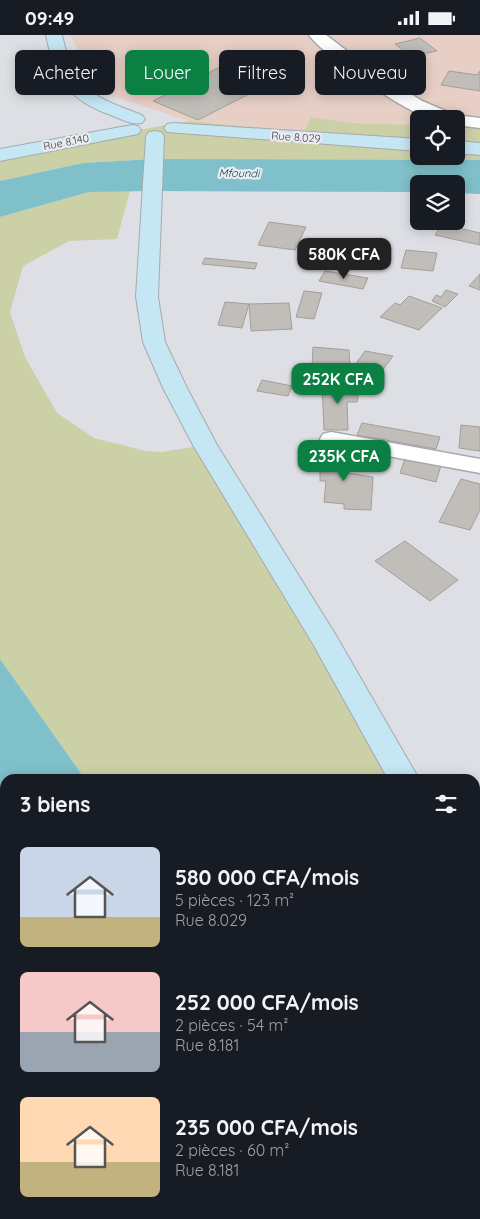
<!DOCTYPE html>
<html lang="fr">
<meta charset="utf-8">
<style>
:root{--surface:#171b24;--page:#242831;--text:#f1f3f6;--muted:#9ea1a6;--accent:#0b8043}
body{margin:0;font-family:Quicksand,sans-serif;background:var(--page);color:var(--text);height:100vh;display:flex;flex-direction:column;font-size:19px;white-space:nowrap}
*{box-sizing:border-box;margin:0}
p{font-size:16px;color:var(--muted)}
.icon{flex:none;width:28px;height:28px;fill:none;stroke:currentColor;stroke-width:2;stroke-linecap:round;stroke-linejoin:round}
.map{position:relative;flex:1;overflow:hidden}
.sheet{position:absolute;left:0px;top:739px;width:480px;height:446px;display:flex;flex-direction:column;background:var(--surface);border-radius:15px 15px 0 0;box-shadow:0 2px 12px #0003}
.sheet>*{flex:none}
.guide{position:absolute;left:15px;top:15px;width:450px;height:45px;display:flex;gap:10px}
.fabs{position:absolute;left:410px;top:75px;display:grid;gap:10px}
.fabs a{display:grid;place-items:center;width:55px;height:55px;border-radius:8px;background:var(--surface);box-shadow:0 2px 12px #0003;font-size:25px}
.price{position:absolute;translate:-50% -42px;padding:0 11px;border-radius:10px;background:var(--accent);color:#fff;font-size:16px;line-height:32px;filter:drop-shadow(0 1px 2px #0008)}
.price::after{content:'';position:absolute;left:50%;top:30px;width:15px;height:11px;margin-left:-8px;background:inherit;clip-path:polygon(0 0,100% 0,50% 100%)}
.price.on{background:#222;color:#fff}
ul{padding:0;list-style:none}
li{display:flex;align-items:center;gap:15px;height:125px;padding:0 20px}
li span{display:grid;place-items:center;flex:none;width:140px;height:100px;border-radius:8px;color:#555}
li>.icon{margin-inline-start:auto}
span .icon{width:60px;height:60px;fill:#fffc;stroke-width:1}
li b{font-size:21px}
h2{display:flex;justify-content:space-between;align-items:center;height:60px;padding:0 20px;font-size:21px}
.tag{padding:0 18px;border-radius:8px;background:var(--surface);box-shadow:0 2px 12px #0003;font-size:18px;line-height:45px}
.tag.on{background:var(--accent);color:#fff}
.status{display:flex;justify-content:space-between;align-items:center;height:35px;padding:0 25px;background:var(--surface);direction:ltr}
.status svg{height:14px;fill:currentColor}
.map>svg:first-child{display:block}
.industrial{fill:#e8cfc6}
.green{fill:#cbd0a6}
.water{fill:#7fc0ca}
.building{fill:#c1bdb9;stroke:#a39e9b}
.lines{fill:none;stroke-linecap:round;stroke-linejoin:round}
.street-casing{stroke:#a7a9ad;stroke-width:3}
.secondary-casing{stroke:#a7a9ad;stroke-width:2}
.street{fill:#fff;fill-rule:evenodd}
.secondary{fill:#c5e6f3;fill-rule:evenodd}
.labels{text-anchor:middle;dominant-baseline:central;stroke-width:4.5;stroke-linejoin:round;paint-order:stroke}
.far-street-label{font-size:11px;fill:#3b3c3d;stroke:#eaecf1}
.far-water-label{font-size:11px;font-style:italic;fill:#08464d;stroke:#eaecf1}
</style>
<div class="status"><b>09:49</b><svg viewBox="0 0 49 12"><path d="M0 12V9h3v3zM5 12V6h3v6zM10 12V3h3v9zM15 12V0h3v12zM26 1h20v11H26zM47 4h2v5h-2z"/></svg></div>
<div class="map">
<svg width="480" height="1184" viewBox="0 0 480 1184">
<rect width="100%" height="100%" fill="#dddfe4"/>
<path class="industrial" d="M70,0H480V91H456V84H419V90L352,88L311,82L304,97L189,86L102,58Z"/>
<g class="green">
<path d="M311,82L352,88L419,90V121H456V91H480V125L155,124L83,128L0,146V120L189,86L304,97Z"/>
<path d="M130,156L117,204L69,206L23,231L10,277L25,322L57,378L94,403L146,416L162,417L205,410L404,744H85L0,624V182L89,157Z"/>
<path d="M0,833L5,841V1180H175L176,1184H0Z"/>
<path d="M475,922L480,940V1184H330V1180H475Z"/>
</g>
<g class="water">
<path d="M155,124L480,125V159L456,158V149H419V157L154,156L89,157L0,182V146L83,128Z"/>
<path d="M0,624L85,744H5V841L0,833Z"/>
<path d="M175,1180H330V1184H176Z"/>
</g>
<g class="building">
<path d="M420,3L437,16L411,21L395,9Z"/>
<path d="M270,23H299L300,33L198,85L153,66L234,25H257L263,27Z"/>
<path d="M449,36L477,40L480,36V56L441,50Z"/>
<path d="M269,187L306,192L295,215L258,210Z"/>
<path d="M442,189L480,198V210L435,200Z"/>
<path d="M406,215L437,218L433,236L401,233Z"/>
<path d="M205,223L257,228L255,234L202,229Z"/>
<path d="M325,236L368,243L363,254L319,246Z"/>
<path d="M480,239V255L469,251Z"/>
<path d="M446,255L458,259L445,272L432,266L436,260L441,262Z"/>
<path d="M304,256L322,258L314,284L296,282Z"/>
<path d="M409,261L442,273L419,295L380,282L395,268L400,270Z"/>
<path d="M225,267L249,269L242,293L218,290Z"/>
<path d="M289,268L292,294L251,296L249,269Z"/>
<path d="M313,312L349,315L350,337L365,316L393,321L372,349L343,346L346,336L312,333Z"/>
<path d="M262,345L292,351L288,361L257,356Z"/>
<path d="M322,349H360L357,367H347L348,395H324Z"/>
<path d="M362,388L440,402L436,414L357,400Z"/>
<path d="M461,390L480,392V416L459,413Z"/>
<path d="M320,412H343L342,437L373,442L371,475L344,474V469L324,467L326,446H320Z"/>
<path d="M406,421L442,427L436,447L400,438Z"/>
<path d="M461,444L480,449V475L470,495L439,487Z"/>
<path d="M405,506L458,545L430,566L375,526Z"/>
</g>
<g class="lines">
<defs>
<g id="street">
<path d="M309,0H326L368,32L422,66L455,80L480,83V93L456,90V84C449,84 440,85 433,84C409,80 323,20 309,0Z"/>
<path d="M331,397L480,424V438L323,409L320,404L323,399Z"/>
</g>
<g id="secondary">
<path d="M46,0H62C75,56 92,61 142,80L145,84L142,88C132,90 123,85 113,81C69,65 55,46 46,0Z"/>
<path d="M173,88L419,104V116L167,97L164,93L167,89Z"/>
<path d="M132,90L138,91L141,95L138,99L0,126V114Z"/>
<path d="M155,96L161,97L164,101L158,262L165,307L187,353L217,410L334,597L419,744H388L313,609L193,410L163,353L143,307L136,262L146,101L149,97Z"/>
<path d="M456,106L480,108V120L456,118Z"/>
<path d="M475,907L480,909V955L475,953Z"/>
</g>
</defs>
<use href="#street" class="street-casing"/>
<use href="#secondary" class="secondary-casing"/>
<use href="#street" class="street"/>
<use href="#secondary" class="secondary"/>
</g>
<g class="labels">
<g class="far-street-label">
<text transform="translate(296 102) rotate(4)">Rue 8.029</text>
<text transform="translate(66 107) rotate(-11)">Rue 8.140</text>
</g>
<g class="far-water-label">
<text transform="translate(239 138) rotate(1)">Mfoundi</text>
</g>
</g>
</svg>
<div class="fabs">
<a><svg class="icon" aria-label="locate" viewBox="0 0 24 24"><circle cx="12" cy="12" r="6"/><path d="M12 2v4M12 18v4M2 12h4M18 12h4"/></svg></a>
<a><svg class="icon" aria-label="layers" viewBox="0 0 24 24"><path d="M12 4l9 5-9 5-9-5zM3 14l9 5 9-5"/></svg></a>
</div>
<b class="price on" style="left:344px;top:245px">580K CFA</b>
<b class="price" style="left:338px;top:370px">252K CFA</b>
<b class="price" style="left:344px;top:447px">235K CFA</b>
<div class="guide">
<a class="tag">Acheter</a>
<a class="tag on">Louer</a>
<a class="tag">Filtres</a>
<a class="tag">Nouveau</a>
</div>
<section class="sheet">
<h2>3 biens<svg class="icon" aria-label="filters" viewBox="0 0 24 24"><path d="M4 7h16M4 17h16"/><circle cx="9" cy="7" r="2"/><circle cx="15" cy="17" r="2"/></svg></h2>
<ul>
<li><span style="background:linear-gradient(#c9d6e8 70%,#c2b280 0)"><svg class="icon" aria-label="home" viewBox="0 0 24 24"><path d="M3 11l9-7 9 7M6 9v11h12V9"/></svg></span><div><b>580 000 CFA/mois</b><p>5 pièces · 123 m²</p><p>Rue 8.029</p></div></li>
<li><span style="background:linear-gradient(#f6c9c9 60%,#9aa5b1 0)"><svg class="icon" aria-label="home" viewBox="0 0 24 24"><path d="M3 11l9-7 9 7M6 9v11h12V9"/></svg></span><div><b>252 000 CFA/mois</b><p>2 pièces · 54 m²</p><p>Rue 8.181</p></div></li>
<li><span style="background:linear-gradient(#ffd9b3 65%,#c2b280 0)"><svg class="icon" aria-label="home" viewBox="0 0 24 24"><path d="M3 11l9-7 9 7M6 9v11h12V9"/></svg></span><div><b>235 000 CFA/mois</b><p>2 pièces · 60 m²</p><p>Rue 8.181</p></div></li>
</ul>
</section>
</div>
